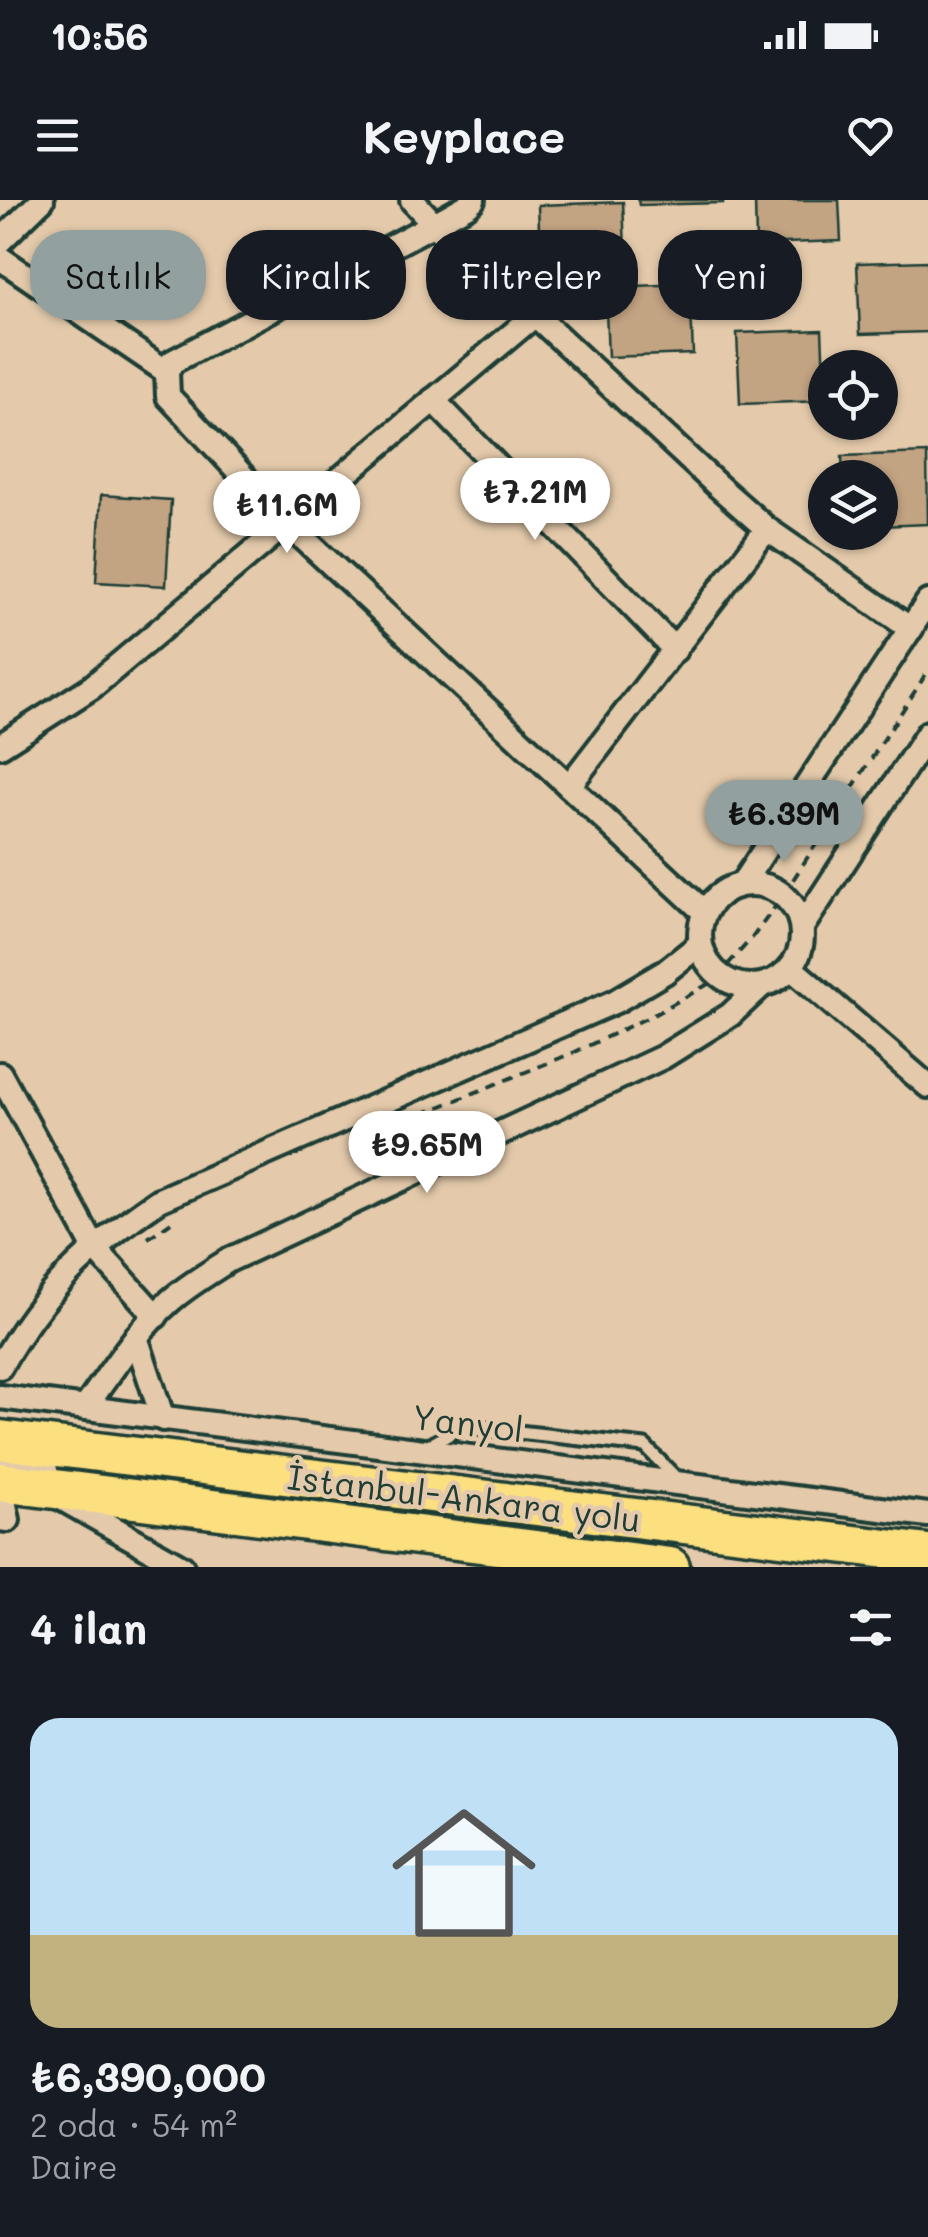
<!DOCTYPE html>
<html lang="tr">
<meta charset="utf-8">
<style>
:root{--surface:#171b24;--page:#242831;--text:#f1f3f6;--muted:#9ea1a6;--line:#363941;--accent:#92a19f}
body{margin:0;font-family:Mali,sans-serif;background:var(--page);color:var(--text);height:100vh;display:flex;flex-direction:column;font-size:38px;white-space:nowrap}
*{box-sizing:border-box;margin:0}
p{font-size:32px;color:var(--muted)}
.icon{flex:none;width:55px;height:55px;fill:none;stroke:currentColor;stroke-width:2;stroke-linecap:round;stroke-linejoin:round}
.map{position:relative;height:1367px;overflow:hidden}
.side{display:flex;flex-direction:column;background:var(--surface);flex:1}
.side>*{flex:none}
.banner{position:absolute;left:30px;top:30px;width:870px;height:90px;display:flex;gap:20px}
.buttons{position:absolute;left:808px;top:150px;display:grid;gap:20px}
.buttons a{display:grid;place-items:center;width:90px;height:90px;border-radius:50%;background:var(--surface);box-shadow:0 2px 8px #0004;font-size:50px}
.price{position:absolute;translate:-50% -85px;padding:0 22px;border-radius:35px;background:#fff;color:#222;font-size:32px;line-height:65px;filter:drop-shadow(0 2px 5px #0008)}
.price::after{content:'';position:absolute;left:50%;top:60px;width:30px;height:22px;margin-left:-15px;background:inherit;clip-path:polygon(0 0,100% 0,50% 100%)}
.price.on{background:var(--accent);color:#111}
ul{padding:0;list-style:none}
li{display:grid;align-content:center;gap:20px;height:530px;padding:0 30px}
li+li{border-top:2px solid var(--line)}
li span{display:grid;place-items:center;height:310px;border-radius:30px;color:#555}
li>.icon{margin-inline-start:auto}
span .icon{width:180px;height:180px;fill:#fffc;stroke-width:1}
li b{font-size:42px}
h2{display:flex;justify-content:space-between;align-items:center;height:120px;padding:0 30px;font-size:42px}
.chip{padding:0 35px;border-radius:40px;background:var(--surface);box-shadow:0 2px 8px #0004;font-size:35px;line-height:90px}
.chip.on{background:var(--accent);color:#111}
.status{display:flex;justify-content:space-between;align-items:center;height:70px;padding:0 50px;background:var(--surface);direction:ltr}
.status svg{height:28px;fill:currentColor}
header{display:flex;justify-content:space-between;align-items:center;height:130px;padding:0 30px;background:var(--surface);font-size:45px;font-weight:700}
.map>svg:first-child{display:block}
.building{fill:#c2a382;stroke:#1f3d34;stroke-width:2.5}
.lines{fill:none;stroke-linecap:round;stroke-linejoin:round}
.service-casing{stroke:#1f3d34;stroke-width:19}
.minor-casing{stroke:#1f3d34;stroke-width:30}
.trunk-casing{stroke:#1f3d34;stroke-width:45}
.path{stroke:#1f3d34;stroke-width:4;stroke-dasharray:10 8;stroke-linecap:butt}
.service{stroke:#e4caab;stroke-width:11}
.minor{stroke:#e4caab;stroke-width:22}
.trunk{stroke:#fce080;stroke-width:38}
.labels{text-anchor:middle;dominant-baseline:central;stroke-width:9;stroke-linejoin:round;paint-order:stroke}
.street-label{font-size:35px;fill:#1f3d34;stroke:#e4caab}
</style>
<div class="status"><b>10:56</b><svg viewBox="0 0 49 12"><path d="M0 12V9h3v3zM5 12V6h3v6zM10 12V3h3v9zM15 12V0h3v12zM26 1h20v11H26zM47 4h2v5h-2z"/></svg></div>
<header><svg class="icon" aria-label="menu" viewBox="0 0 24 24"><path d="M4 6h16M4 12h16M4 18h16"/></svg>Keyplace<svg class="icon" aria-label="heart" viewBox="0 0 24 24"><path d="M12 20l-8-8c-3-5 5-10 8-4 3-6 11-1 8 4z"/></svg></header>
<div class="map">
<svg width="928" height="1367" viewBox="0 0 928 1367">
<rect width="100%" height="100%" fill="#e4caab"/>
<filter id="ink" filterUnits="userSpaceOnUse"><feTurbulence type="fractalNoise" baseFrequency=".01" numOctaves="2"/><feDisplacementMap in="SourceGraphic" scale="20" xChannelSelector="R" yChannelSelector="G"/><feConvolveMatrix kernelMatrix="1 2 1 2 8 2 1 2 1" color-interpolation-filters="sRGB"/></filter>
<g filter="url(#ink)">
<g class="building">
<path d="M638,0H723V3L639,5Z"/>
<path d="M755,0H839L841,41L756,44Z"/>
<path d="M623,2L626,72L541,75L538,5Z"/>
<path d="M928,61V132L860,134L857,63Z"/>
<path d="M690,84L693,154L608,157L605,87Z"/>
<path d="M822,130L825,201L740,204L737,133Z"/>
<path d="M927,253L928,324L880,326V278H843L842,256Z"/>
<path d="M101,295L171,300L166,386L96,382Z"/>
</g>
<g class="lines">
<defs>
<path id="service" d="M423,1249L464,1226L645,1246L678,1280"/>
<g id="minor">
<path d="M412,0L434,24L468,5L473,0"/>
<path d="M0,41L42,0"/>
<path d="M0,58L167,172"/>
<path d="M433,200L675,450"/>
<path d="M0,546L92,487L535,115"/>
<path d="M569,586L767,329"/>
<circle cx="751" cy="735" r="51"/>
<path d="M742,684L928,402"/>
<path d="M704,712L286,322L168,196L167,172L172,162L434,24L475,70L535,115L718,286L767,329L911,429"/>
<path d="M802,727L928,533"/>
<path d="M791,768L928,886"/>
<path d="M0,874L94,1047L156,1116"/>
<path d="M136,1137L163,1219"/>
<path d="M0,1167C42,1092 88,1048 159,1000L616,801L665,772L700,744"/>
<path d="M0,1197L928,1315"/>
<path d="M85,1208C111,1172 136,1131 170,1101C188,1085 209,1073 229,1060L663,857L730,815L761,786"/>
<path d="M0,1262L46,1270"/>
<path d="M0,1281L8,1320L0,1319"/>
<path d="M59,1297L182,1367"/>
</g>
<g id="trunk">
<path d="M0,1240L928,1354"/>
<path d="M0,1282L670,1367"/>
</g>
</defs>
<use href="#service" class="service-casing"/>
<use href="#minor" class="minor-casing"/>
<use href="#trunk" class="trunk-casing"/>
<g class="path">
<path d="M355,941L575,852L655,814L712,782L752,738L778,703L928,471"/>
<path d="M148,1038L177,1018"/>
</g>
<use href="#service" class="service"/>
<use href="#minor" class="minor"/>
<use href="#trunk" class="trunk"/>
</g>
</g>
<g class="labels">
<g class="street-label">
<text transform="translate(468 1222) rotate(7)">Yanyol</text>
<text transform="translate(464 1297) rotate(7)">İstanbul-Ankara yolu</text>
</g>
</g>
</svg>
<div class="buttons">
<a><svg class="icon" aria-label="locate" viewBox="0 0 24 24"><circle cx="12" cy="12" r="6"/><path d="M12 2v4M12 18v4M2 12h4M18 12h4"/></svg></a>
<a><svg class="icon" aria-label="layers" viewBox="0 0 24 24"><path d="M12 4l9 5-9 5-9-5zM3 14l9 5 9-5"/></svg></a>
</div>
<b class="price" style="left:535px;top:343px">₺7.21M</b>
<b class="price" style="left:287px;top:356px">₺11.6M</b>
<b class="price on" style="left:784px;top:665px">₺6.39M</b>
<b class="price" style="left:427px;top:996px">₺9.65M</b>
<div class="banner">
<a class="chip on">Satılık</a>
<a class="chip">Kiralık</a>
<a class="chip">Filtreler</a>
<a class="chip">Yeni</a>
</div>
</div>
<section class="side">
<h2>4 ilan<svg class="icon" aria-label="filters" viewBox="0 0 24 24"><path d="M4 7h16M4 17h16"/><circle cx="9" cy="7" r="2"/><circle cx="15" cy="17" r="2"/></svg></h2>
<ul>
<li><span style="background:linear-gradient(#bfe0f5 70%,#c2b280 0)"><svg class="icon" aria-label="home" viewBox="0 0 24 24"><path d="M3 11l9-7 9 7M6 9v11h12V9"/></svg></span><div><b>₺6,390,000</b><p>2 oda · 54 m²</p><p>Daire</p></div></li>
</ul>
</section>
